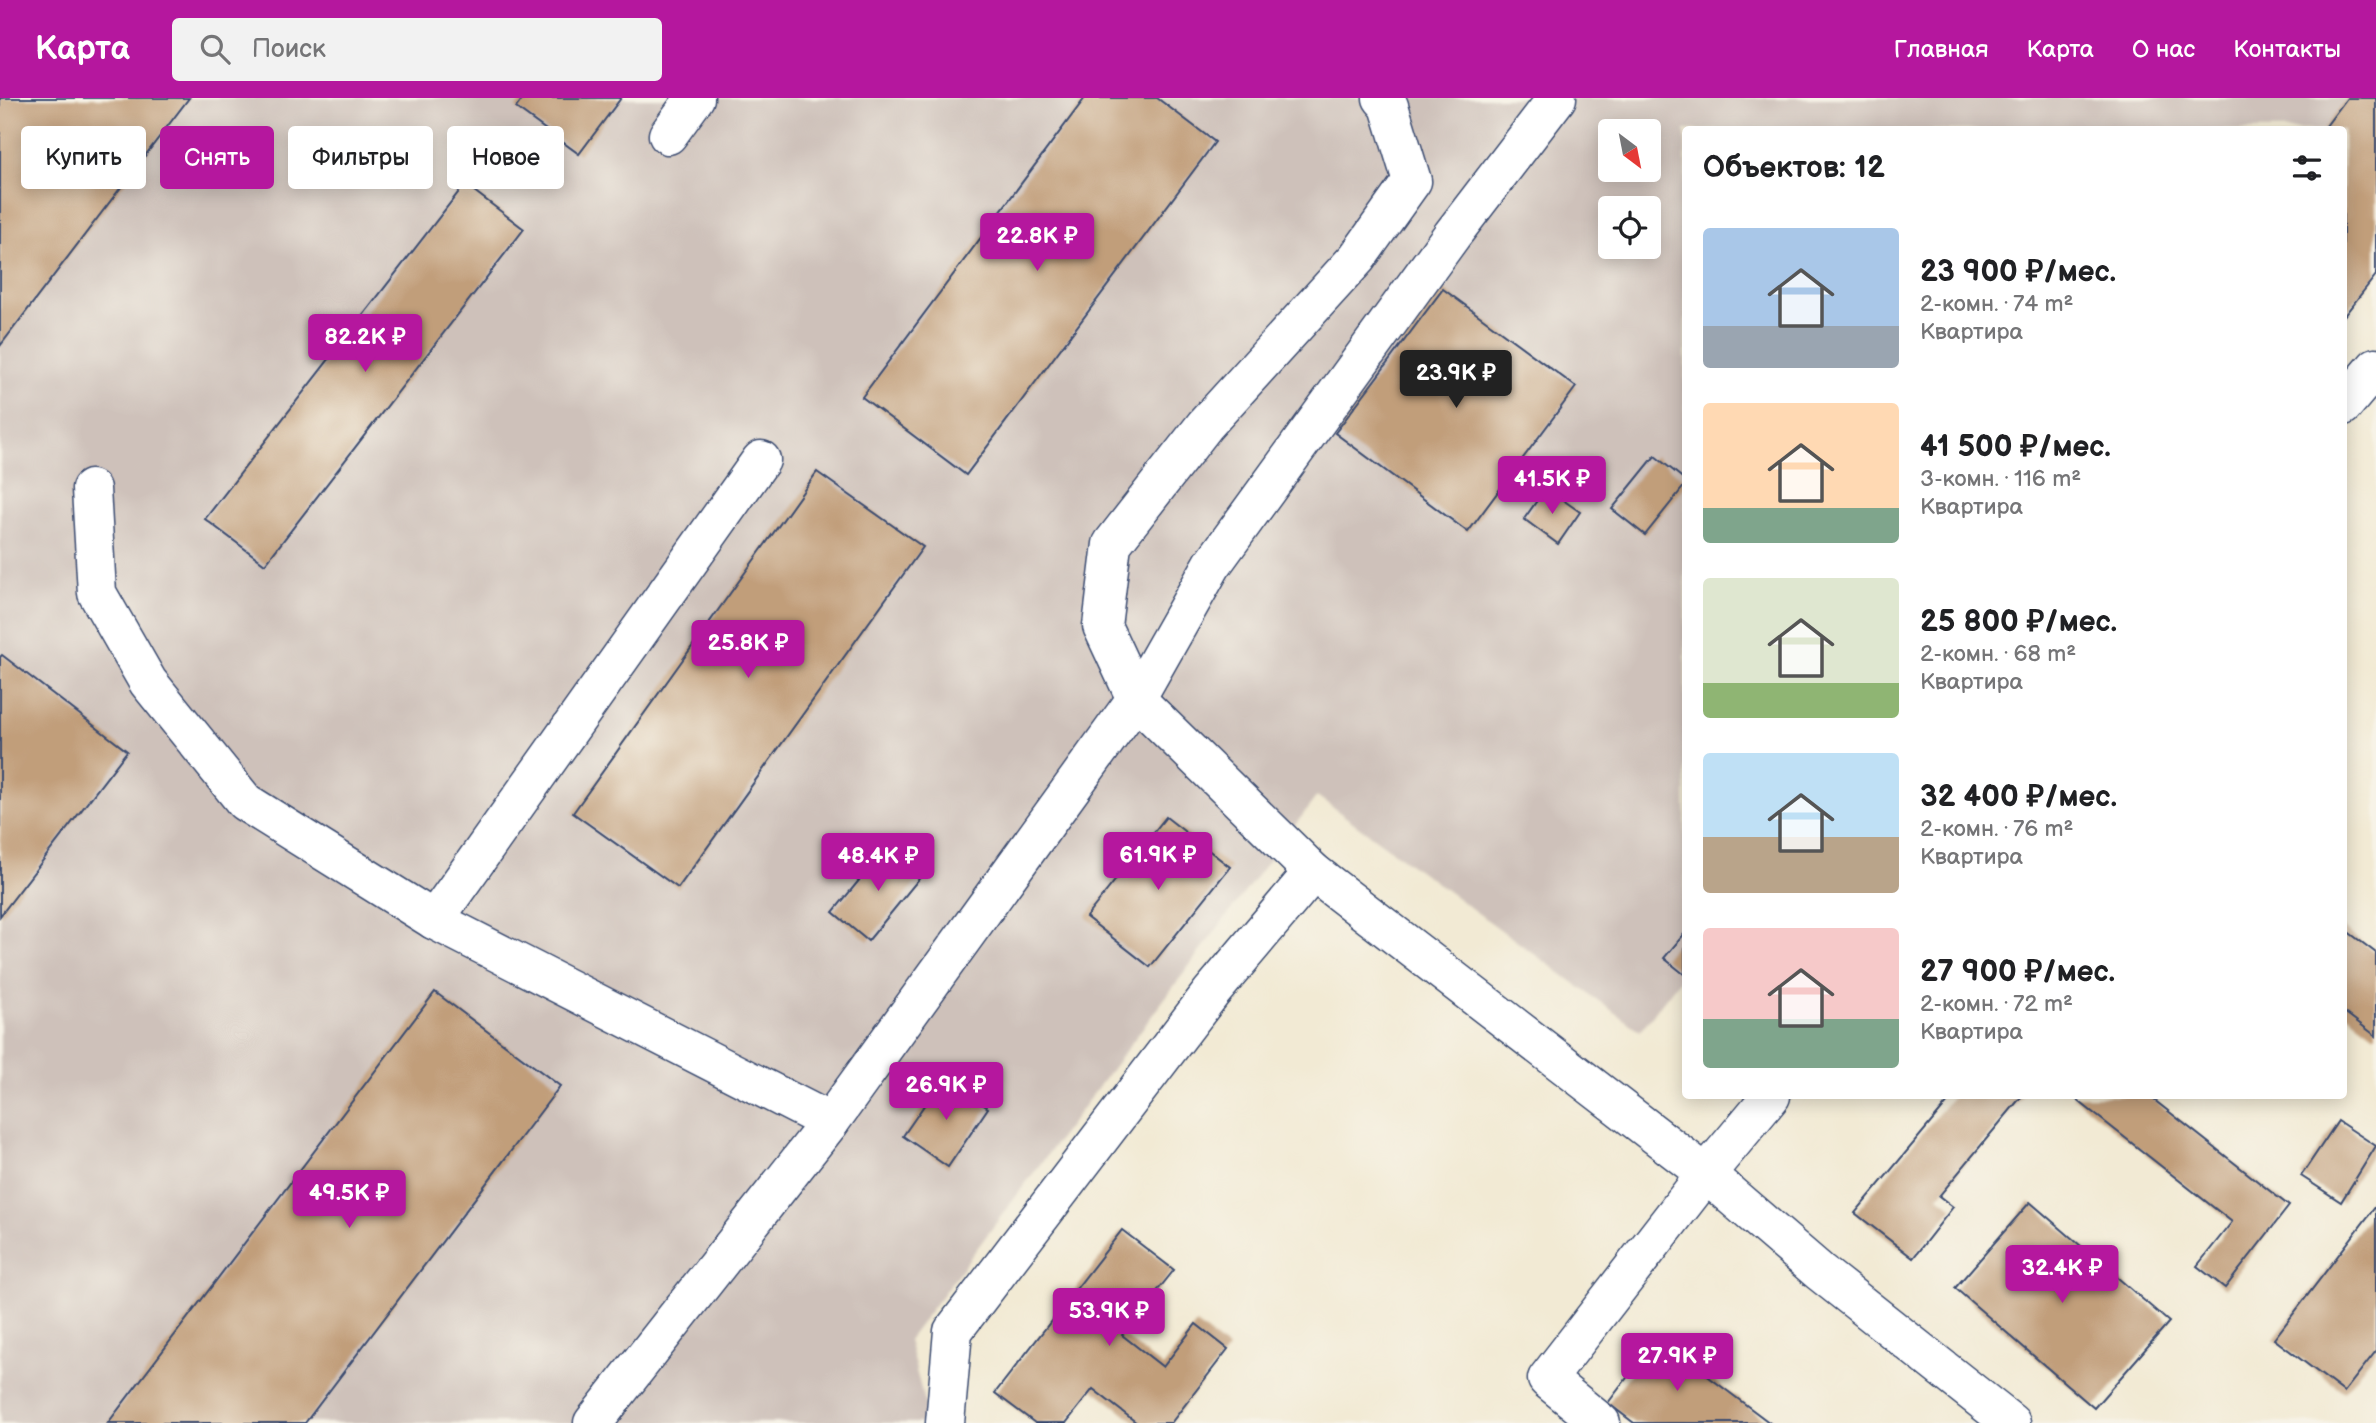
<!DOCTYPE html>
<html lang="ru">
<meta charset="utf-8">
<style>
:root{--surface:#fff;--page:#f2f2f2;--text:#202124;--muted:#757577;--accent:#b5179e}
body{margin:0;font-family:"Balsamiq Sans",sans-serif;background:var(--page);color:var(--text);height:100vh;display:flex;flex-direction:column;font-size:26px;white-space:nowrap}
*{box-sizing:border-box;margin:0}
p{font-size:23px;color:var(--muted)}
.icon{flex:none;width:38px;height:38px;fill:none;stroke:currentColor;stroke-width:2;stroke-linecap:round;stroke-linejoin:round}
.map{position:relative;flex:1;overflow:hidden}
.drawer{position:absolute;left:1682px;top:28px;width:665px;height:973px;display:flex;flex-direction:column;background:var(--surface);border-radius:7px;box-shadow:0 4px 18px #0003}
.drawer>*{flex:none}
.banner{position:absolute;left:21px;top:28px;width:665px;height:63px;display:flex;gap:14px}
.needle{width:46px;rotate:148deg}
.tools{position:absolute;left:1598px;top:21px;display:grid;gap:14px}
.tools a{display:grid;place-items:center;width:63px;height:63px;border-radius:7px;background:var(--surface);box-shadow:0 4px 18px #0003;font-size:35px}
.price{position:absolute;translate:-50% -60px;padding:0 16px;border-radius:7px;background:var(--accent);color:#fff;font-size:23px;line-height:46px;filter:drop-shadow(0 2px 4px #0008)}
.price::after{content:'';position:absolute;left:50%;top:42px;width:21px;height:16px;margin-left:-10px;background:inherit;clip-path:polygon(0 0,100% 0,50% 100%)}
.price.on{background:#222;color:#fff}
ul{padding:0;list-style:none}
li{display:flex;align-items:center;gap:21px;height:175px;padding:0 21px}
li span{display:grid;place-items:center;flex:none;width:196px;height:140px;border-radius:7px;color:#555}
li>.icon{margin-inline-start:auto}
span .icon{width:84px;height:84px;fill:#fffc;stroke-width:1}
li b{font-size:30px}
h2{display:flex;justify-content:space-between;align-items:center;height:84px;padding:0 21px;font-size:30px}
.chip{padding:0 24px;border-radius:7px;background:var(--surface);box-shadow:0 4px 18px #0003;font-size:24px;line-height:63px}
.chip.on{background:var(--accent);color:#fff}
header{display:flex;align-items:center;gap:42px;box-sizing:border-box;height:98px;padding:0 35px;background:var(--accent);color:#fff}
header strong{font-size:33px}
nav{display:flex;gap:38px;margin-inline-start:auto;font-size:24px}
.search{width:490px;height:63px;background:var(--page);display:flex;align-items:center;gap:18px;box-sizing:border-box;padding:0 24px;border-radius:7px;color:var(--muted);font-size:26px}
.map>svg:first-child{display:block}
.industrial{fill:#cec1ba;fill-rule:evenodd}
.building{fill:#c19e7a}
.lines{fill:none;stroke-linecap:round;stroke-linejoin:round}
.minor-casing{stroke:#3b4b70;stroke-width:41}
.minor{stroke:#fff;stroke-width:38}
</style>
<header>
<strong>Карта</strong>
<div class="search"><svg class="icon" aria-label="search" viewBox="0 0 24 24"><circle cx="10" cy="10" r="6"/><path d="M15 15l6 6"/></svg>Поиск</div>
<nav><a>Главная</a><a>Карта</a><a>О нас</a><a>Контакты</a></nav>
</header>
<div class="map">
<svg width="2376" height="1325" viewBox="0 0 2376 1325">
<rect width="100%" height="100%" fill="#f7f3e8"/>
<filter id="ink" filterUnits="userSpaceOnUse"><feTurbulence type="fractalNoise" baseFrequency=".0143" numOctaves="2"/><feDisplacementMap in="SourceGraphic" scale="14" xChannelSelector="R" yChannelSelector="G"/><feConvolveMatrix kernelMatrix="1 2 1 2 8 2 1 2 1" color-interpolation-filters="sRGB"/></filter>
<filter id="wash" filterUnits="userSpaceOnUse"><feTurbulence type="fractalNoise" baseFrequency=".00686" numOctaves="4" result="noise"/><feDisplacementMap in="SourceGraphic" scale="28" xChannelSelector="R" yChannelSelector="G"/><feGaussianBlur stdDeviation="1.57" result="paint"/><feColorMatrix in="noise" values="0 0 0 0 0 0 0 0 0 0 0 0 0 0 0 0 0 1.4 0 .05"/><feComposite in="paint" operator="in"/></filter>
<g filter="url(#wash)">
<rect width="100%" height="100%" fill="#f2ead4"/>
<path class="industrial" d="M0,0H2358L2334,32H1685V875L1640,933L1317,698L908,1242L930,1325H0ZM1610,33H1648V72H1610ZM1610,110H1648V149H1610Z"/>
<g id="blocks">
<g class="building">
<path d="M0,0H189L0,248Z"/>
<path d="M523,0H621L579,56L516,10Z"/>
<path d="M1085,0H1157L1215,44L966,377L862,299Z"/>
<path d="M2347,0H2376V177L2343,219V32H2323Z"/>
<path d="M465,86L524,131L265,466L205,421Z"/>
<path d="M1443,191L1576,289L1468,434L1335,335Z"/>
<path d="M1655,358L1685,382V387L1645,437L1612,411Z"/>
<path d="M817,374L923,449L678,790L573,715Z"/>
<path d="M1546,390L1580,414L1558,446L1524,421Z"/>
<path d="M2,557L127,653L0,818V559Z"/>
<path d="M1166,719L1230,769L1150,869L1086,819Z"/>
<path d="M888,747L923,776L868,843L833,814Z"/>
<path d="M2343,830L2376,855V938L2343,913Z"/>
<path d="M1685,835V877L1664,860Z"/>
<path d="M435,894L560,988L305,1325H108Z"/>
<path d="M943,980L988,1010L948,1069L903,1038Z"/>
<path d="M1953,998H2022L1939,1098L1953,1109L1913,1160L1855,1115Z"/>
<path d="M2072,998H2149L2289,1108L2225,1190L2197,1168L2232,1124Z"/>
<path d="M2338,1023L2376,1048L2341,1104L2301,1078Z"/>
<path d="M2030,1104L2169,1224L2094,1310L1955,1190Z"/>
<path d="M2376,1108V1253L2344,1294L2274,1241Z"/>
<path d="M1122,1132L1174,1172L1122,1237L1163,1269L1196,1226L1228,1251L1171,1325H1137L1093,1291L1066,1325H1035L995,1295Z"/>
<path d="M1657,1240L1770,1325H1634L1608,1305Z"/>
</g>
</g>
</g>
<g filter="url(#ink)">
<use href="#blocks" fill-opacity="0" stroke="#3b4b70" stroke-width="2"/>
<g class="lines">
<defs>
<g id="minor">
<path d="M1382,0L1389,8L1412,83L1357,160L1205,327L1112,446L1102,528L1136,601L1313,774L1706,1076L1820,1174L2011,1325"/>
<path d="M668,37L695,0"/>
<path d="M2343,308L2376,269"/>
<path d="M91,391L97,495L148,584L245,704L434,822L830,1024"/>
<path d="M434,822L761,362"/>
<path d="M593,1325L830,1024L1136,601L1212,467L1452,137L1557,0"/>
<path d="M945,1325L953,1233L1211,895L1313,774"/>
<path d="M1601,1325L1547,1281L1706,1076L1771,998"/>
</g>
</defs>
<use href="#minor" class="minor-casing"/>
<use href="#minor" class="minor"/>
</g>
</g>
</svg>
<div class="tools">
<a><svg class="needle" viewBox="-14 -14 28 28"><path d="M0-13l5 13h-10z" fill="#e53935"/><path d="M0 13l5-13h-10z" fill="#757577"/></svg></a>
<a><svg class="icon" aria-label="locate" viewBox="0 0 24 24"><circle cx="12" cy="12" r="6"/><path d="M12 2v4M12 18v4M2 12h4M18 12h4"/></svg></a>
</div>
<b class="price" style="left:1037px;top:175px">22.8K ₽</b>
<b class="price" style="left:365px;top:276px">82.2K ₽</b>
<b class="price on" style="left:1456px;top:312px">23.9K ₽</b>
<b class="price" style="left:1552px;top:418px">41.5K ₽</b>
<b class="price" style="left:748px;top:582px">25.8K ₽</b>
<b class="price" style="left:1158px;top:794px">61.9K ₽</b>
<b class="price" style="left:878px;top:795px">48.4K ₽</b>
<b class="price" style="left:946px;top:1024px">26.9K ₽</b>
<b class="price" style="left:349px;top:1132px">49.5K ₽</b>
<b class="price" style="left:2062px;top:1207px">32.4K ₽</b>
<b class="price" style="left:1109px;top:1250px">53.9K ₽</b>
<b class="price" style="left:1677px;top:1295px">27.9K ₽</b>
<div class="banner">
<a class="chip">Купить</a>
<a class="chip on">Снять</a>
<a class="chip">Фильтры</a>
<a class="chip">Новое</a>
</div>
<section class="drawer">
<h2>Объектов: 12<svg class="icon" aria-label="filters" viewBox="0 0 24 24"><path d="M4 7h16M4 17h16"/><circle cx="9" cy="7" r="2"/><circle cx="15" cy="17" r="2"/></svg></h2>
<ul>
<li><span style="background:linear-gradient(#a9c7e8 70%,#9aa5b1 0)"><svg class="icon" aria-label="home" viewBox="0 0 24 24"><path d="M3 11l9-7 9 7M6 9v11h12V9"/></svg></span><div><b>23 900 ₽/мес.</b><p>2-комн. · 74 m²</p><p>Квартира</p></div></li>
<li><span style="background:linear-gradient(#ffd9b3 75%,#7fa58c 0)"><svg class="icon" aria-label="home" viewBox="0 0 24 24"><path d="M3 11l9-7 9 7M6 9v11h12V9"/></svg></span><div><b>41 500 ₽/мес.</b><p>3-комн. · 116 m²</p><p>Квартира</p></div></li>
<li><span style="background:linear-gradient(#dfe7d0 75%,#8fb573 0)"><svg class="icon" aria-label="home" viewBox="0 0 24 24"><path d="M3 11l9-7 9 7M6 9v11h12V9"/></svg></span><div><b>25 800 ₽/мес.</b><p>2-комн. · 68 m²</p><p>Квартира</p></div></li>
<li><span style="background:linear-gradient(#bfe0f5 60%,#b9a48a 0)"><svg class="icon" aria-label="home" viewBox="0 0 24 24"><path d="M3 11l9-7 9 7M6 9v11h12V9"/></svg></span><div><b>32 400 ₽/мес.</b><p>2-комн. · 76 m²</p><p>Квартира</p></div></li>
<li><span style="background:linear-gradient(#f6c9c9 65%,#7fa58c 0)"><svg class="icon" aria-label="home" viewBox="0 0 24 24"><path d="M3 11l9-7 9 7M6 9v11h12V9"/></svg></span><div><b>27 900 ₽/мес.</b><p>2-комн. · 72 m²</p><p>Квартира</p></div></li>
</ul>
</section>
</div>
